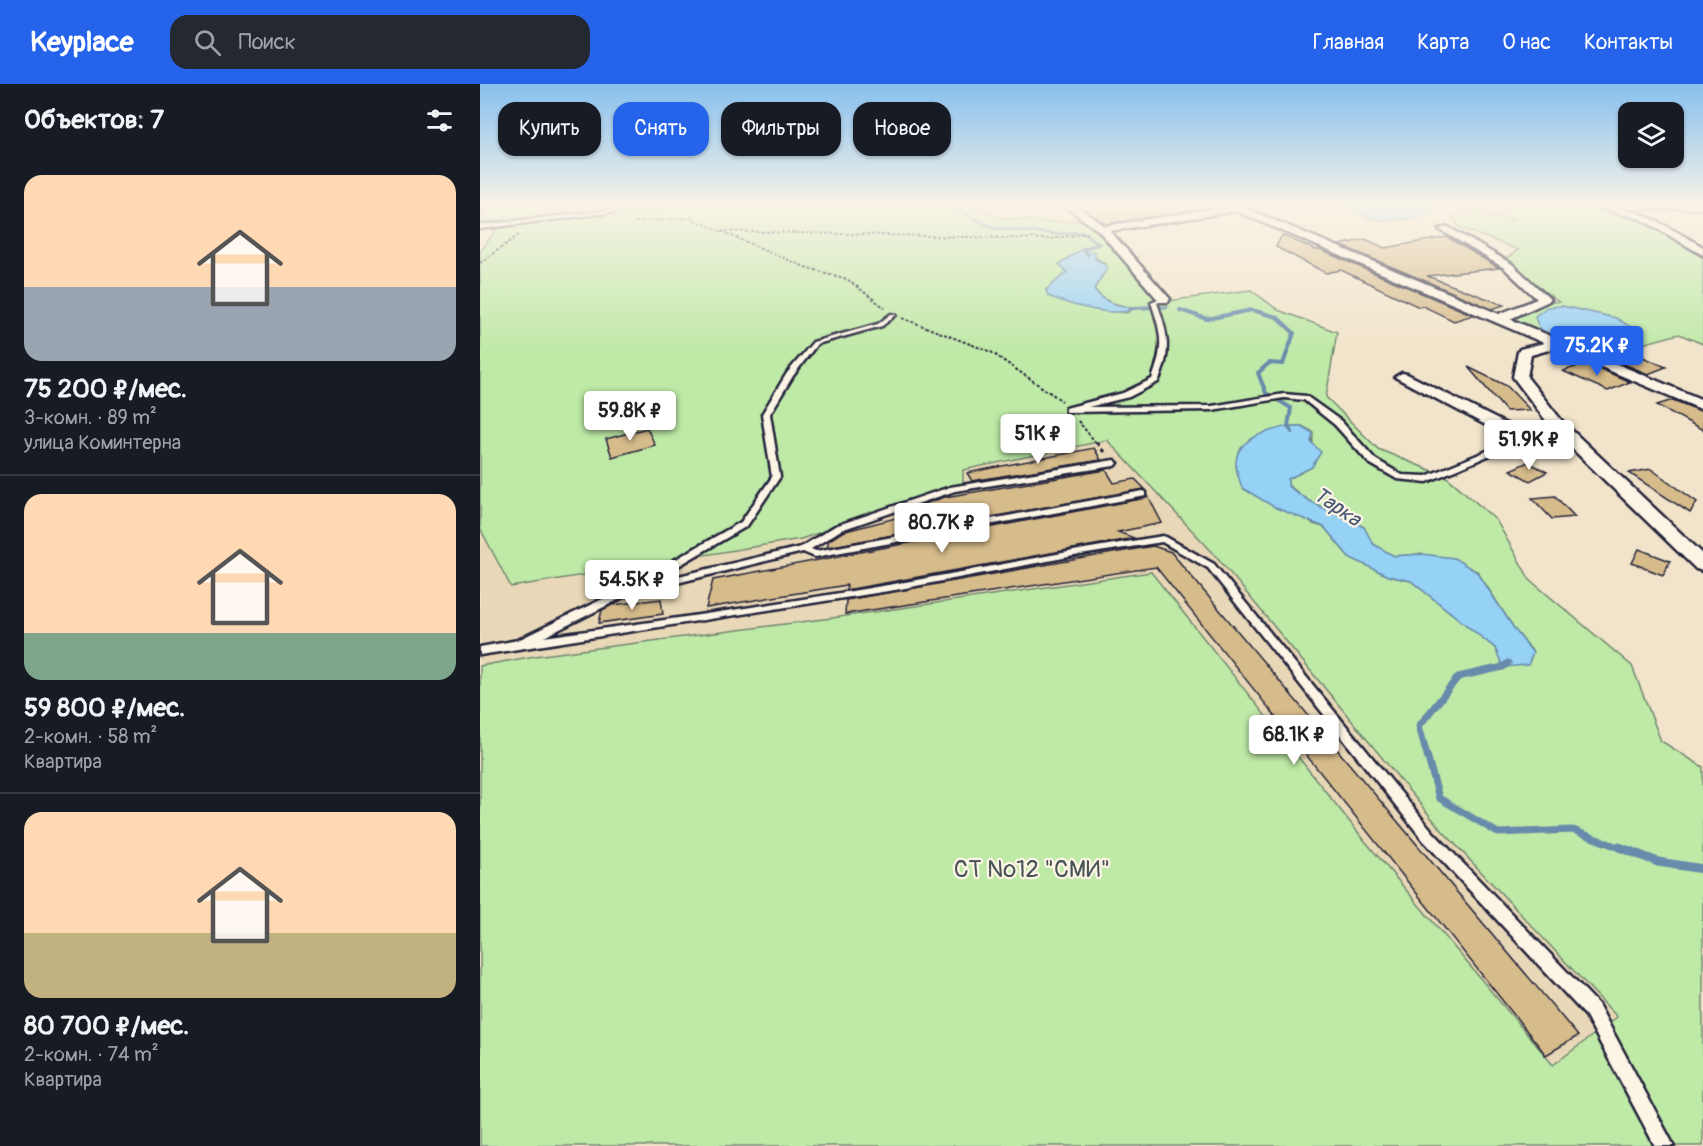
<!DOCTYPE html>
<html lang="ru">
<meta charset="utf-8">
<style>
:root{--surface:#171b24;--page:#242831;--text:#f1f3f6;--muted:#9ea1a6;--line:#363941;--accent:#2563eb}
body{margin:0;font-family:Pangolin,sans-serif;background:var(--page);color:var(--text);height:100vh;display:flex;flex-direction:column;font-size:22px;white-space:nowrap}
*{box-sizing:border-box;margin:0}
p{font-size:20px;color:var(--muted)}
.icon{flex:none;width:33px;height:33px;fill:none;stroke:currentColor;stroke-width:2;stroke-linecap:round;stroke-linejoin:round}
.map{position:relative;flex:1;overflow:hidden}
.side{display:flex;flex-direction:column;background:var(--surface);width:480px}
.side>*{flex:none}
.top-card{position:absolute;left:18px;top:18px;width:570px;height:54px;display:flex;gap:12px}
.buttons{position:absolute;left:1138px;top:18px;display:grid;gap:12px}
.buttons a{display:grid;place-items:center;width:66px;height:66px;border-radius:12px;background:var(--surface);box-shadow:0 2px 4px #0004;font-size:30px}
.price{position:absolute;translate:-50% -51px;padding:0 14px;border-radius:6px;background:#fff;color:#222;font-size:20px;line-height:39px;filter:drop-shadow(0 2px 3px #0008)}
.price::after{content:'';position:absolute;left:50%;top:36px;width:18px;height:14px;margin-left:-9px;background:inherit;clip-path:polygon(0 0,100% 0,50% 100%)}
.price.on{background:var(--accent);color:#fff}
ul{padding:0;list-style:none}
li{display:grid;align-content:center;gap:12px;height:318px;padding:0 24px}
li+li{border-top:2px solid var(--line)}
li span{display:grid;place-items:center;height:186px;border-radius:18px;color:#555}
li>.icon{margin-inline-start:auto}
span .icon{width:108px;height:108px;fill:#fffc;stroke-width:1}
li b{font-size:26px}
h2{display:flex;justify-content:space-between;align-items:center;height:72px;padding:0 24px;font-size:26px}
.chip{padding:0 21px;border-radius:18px;background:var(--surface);box-shadow:0 2px 4px #0004;font-size:21px;line-height:54px}
.chip.on{background:var(--accent);color:#fff}
header{display:flex;align-items:center;gap:36px;box-sizing:border-box;height:84px;padding:0 30px;background:var(--accent);color:#fff}
header strong{font-size:28px}
nav{display:flex;gap:33px;margin-inline-start:auto;font-size:21px}
.search{width:420px;height:54px;background:var(--page);display:flex;align-items:center;gap:15px;box-sizing:border-box;padding:0 21px;border-radius:18px;color:var(--muted);font-size:22px}
main{display:flex;flex:1;min-height:0}
.map>svg:first-child{display:block}
.built{fill:#e9d8b7}
.green{fill:#bee9a6;stroke:#708670;stroke-width:1.5;fill-rule:evenodd}
.water{fill:#96d1f6;stroke:#688bab;stroke-width:1.5}
.lines{fill:none;stroke-linecap:round;stroke-linejoin:round}
.stream-far3{stroke:#688bab;stroke-width:3}
.stream-far2{stroke:#688bab;stroke-width:4}
.stream-far1{stroke:#688bab;stroke-width:7}
.stream{stroke:#688bab;stroke-width:9}
.building{fill:#d6bb8b;stroke:#22223b;stroke-width:1.5}
.lane-casing{stroke:#22223b;stroke-width:5}
.street-casing{stroke:#22223b;stroke-width:5}
.path-far1{stroke:#22223b;stroke-width:2;stroke-dasharray:3 2;stroke-linecap:butt}
.path{stroke:#22223b;stroke-width:3;stroke-dasharray:5 4;stroke-linecap:butt}
.lane{fill:#fcf5e5;fill-rule:evenodd}
.street{fill:#fcf5e5;fill-rule:evenodd}
.labels{text-anchor:middle;dominant-baseline:central;stroke-width:4.5;stroke-linejoin:round;paint-order:stroke}
.water-label{font-size:21px;font-style:italic;fill:#455773;stroke:#fcf5e5}
.near-park-label{font-size:24px;fill:#495456;stroke:#fcf5e5}
</style>
<header>
<strong>Keyplace</strong>
<div class="search"><svg class="icon" aria-label="search" viewBox="0 0 24 24"><circle cx="10" cy="10" r="6"/><path d="M15 15l6 6"/></svg>Поиск</div>
<nav><a>Главная</a><a>Карта</a><a>О нас</a><a>Контакты</a></nav>
</header>
<main>
<section class="side">
<h2>Объектов: 7<svg class="icon" aria-label="filters" viewBox="0 0 24 24"><path d="M4 7h16M4 17h16"/><circle cx="9" cy="7" r="2"/><circle cx="15" cy="17" r="2"/></svg></h2>
<ul>
<li><span style="background:linear-gradient(#ffd9b3 60%,#9aa5b1 0)"><svg class="icon" aria-label="home" viewBox="0 0 24 24"><path d="M3 11l9-7 9 7M6 9v11h12V9"/></svg></span><div><b>75 200 ₽/мес.</b><p>3-комн. · 89 m²</p><p>улица Коминтерна</p></div></li>
<li><span style="background:linear-gradient(#ffd9b3 75%,#7fa58c 0)"><svg class="icon" aria-label="home" viewBox="0 0 24 24"><path d="M3 11l9-7 9 7M6 9v11h12V9"/></svg></span><div><b>59 800 ₽/мес.</b><p>2-комн. · 58 m²</p><p>Квартира</p></div></li>
<li><span style="background:linear-gradient(#ffd9b3 65%,#c2b280 0)"><svg class="icon" aria-label="home" viewBox="0 0 24 24"><path d="M3 11l9-7 9 7M6 9v11h12V9"/></svg></span><div><b>80 700 ₽/мес.</b><p>2-комн. · 74 m²</p><p>Квартира</p></div></li>
</ul>
</section>
<div class="map">
<svg width="1223" height="1062" viewBox="0 0 1223 1062">
<rect width="100%" height="100%" fill="#f1e4ca"/>
<filter id="ink" filterUnits="userSpaceOnUse"><feTurbulence type="fractalNoise" baseFrequency=".0167" numOctaves="2"/><feDisplacementMap in="SourceGraphic" scale="12" xChannelSelector="R" yChannelSelector="G"/><feConvolveMatrix kernelMatrix="1 2 1 2 8 2 1 2 1" color-interpolation-filters="sRGB"/></filter>
<g filter="url(#ink)">
<path class="built" d="M627,356L737,473L959,743L1138,933L1073,981L885,757L352,534L55,572L0,582V444L31,503L483,386Z"/>
<g class="green">
<path d="M0,120H64L56,134L76,133L80,120H488L521,134L570,138L602,136L616,146L680,218L771,206L798,226L857,248L846,313L898,365L967,393L1016,436L1050,496L1152,582L1181,657L1223,683V1062H0V582L55,572L352,534L671,488L885,757L1073,981L1137,933L959,743L737,473L627,356L483,386V399L321,455L31,503L0,444V168L20,140L0,142ZM602,165L626,180L627,184L614,205C624,219 639,221 655,224L647,229L612,224L577,215L566,206L587,188L583,177ZM808,342H822L833,348L832,383L808,395V401L829,417L884,443L892,460L914,472L941,470L997,487L1035,546L1053,568L1023,582L1015,564L931,497L908,492L869,473L844,443L833,440L770,356Z"/>
<path d="M1021,120H1102L1160,134L1223,174V260L1199,250L1118,272L1028,236L1070,218H1079L1023,177L1038,166L979,143L973,133C990,121 1014,131 1032,137ZM1082,222L1136,234L1144,262L1126,259L1115,262L1091,254Z"/>
</g>
<g class="water">
<path d="M865,120H950L953,125L950,131C924,137 884,142 865,120Z"/>
<path d="M602,165L615,168V175L626,181L627,184L614,205C624,220 640,222 656,224C636,235 590,221 568,212L566,206L587,188L579,180Z"/>
<path d="M1082,222L1136,234L1157,247L1160,259C1148,261 1139,259 1127,259C1111,259 1108,267 1090,259L1091,254C1072,252 1059,252 1055,232L1067,223Z"/>
<path d="M808,342H821L833,349L831,358L841,368L832,383L808,395V402L829,417L884,443L893,460L914,472L941,470L974,474L997,488L1035,546L1053,569L1048,581L1023,583L1015,564L931,497L908,492L869,473L844,443L796,424L762,404C760,397 756,388 756,381C755,354 788,347 808,342Z"/>
</g>
<g class="lines">
<g class="stream-far3">
<path d="M477,120L476,125L514,144L578,150L603,148L619,160L602,165L608,171"/>
<path d="M650,224L687,223"/>
</g>
<g class="stream-far2">
<path d="M650,224L680,223"/>
<path d="M700,226L727,235L772,226L797,233L814,249L803,280L789,279L778,289L786,309L811,324L808,342L812,348"/>
</g>
<path class="stream-far1" d="M1028,579L1023,583L978,593L939,642L959,714L1018,749L1093,746L1143,765"/>
<path class="stream" d="M1139,763L1178,778L1223,785"/>
</g>
<g class="building">
<path d="M597,120H702L703,128L626,140Z"/>
<path d="M802,151L836,166H840L993,231L974,237L943,222L939,223L861,186L846,189L796,163Z"/>
<path d="M967,153L1019,184L947,192L1024,221L1012,225L860,161L885,155L905,164Z"/>
<path d="M1149,267L1186,283L1168,290L1127,273Z"/>
<path d="M1107,279L1150,298L1128,307L1083,287Z"/>
<path d="M988,283L1027,302L1050,326L1026,327Z"/>
<path d="M1193,316L1223,328V346L1177,321Z"/>
<path d="M167,344L175,361L132,373L126,355Z"/>
<path d="M614,364L621,376L492,397L487,389Z"/>
<path d="M1048,378L1067,388L1050,397L1030,386Z"/>
<path d="M1171,385L1217,418L1210,429L1149,389Z"/>
<path d="M626,386L634,399L655,395L665,405L348,463V457L362,448L416,434L417,429L465,413Z"/>
<path d="M668,412L682,439L638,448L654,454L366,506L367,501L226,524L233,496L666,414Z"/>
<path d="M1075,412L1095,433L1072,435L1052,414Z"/>
<path d="M673,462L691,468L1098,952L1066,971L676,483L365,530L366,516Z"/>
<path d="M1159,465L1190,477L1183,491L1152,479Z"/>
<path d="M181,515L183,530L119,539L122,526L132,521Z"/>
</g>
<g class="lines">
<defs>
<g id="lane">
<path d="M0,120H3L2,130L0,131Z"/>
<path d="M184,120H198L0,145V141Z"/>
<path d="M684,213L687,215L677,219C688,249 692,268 678,298L649,313L608,323L732,322L804,310L826,312L861,337L895,375L922,391L946,392L1041,353H1047L1048,355L947,398L917,395L889,379L855,341L824,316L804,314L732,326L586,328V324L643,309L672,295C684,262 682,251 671,218Z"/>
<path d="M411,230L416,231L402,242L337,260L313,292L290,330L300,393L267,442L169,499L321,463L355,442L470,403L634,376L638,379L634,382L475,407L361,446L331,465L336,467L663,407L666,408V412L335,473L323,468L148,511L64,553C181,537 298,520 414,500C504,484 593,466 683,452L686,453L734,480L953,748L1118,920L1194,1062H1175L1106,932L943,756L728,484L682,458L594,472L415,506L0,571V563L38,556L141,506L152,503V500L261,438L292,393L282,330L307,289L333,258L398,240Z"/>
</g>
<g id="street">
<path d="M582,120H593L625,142L746,123L742,120H764L765,124L1019,230L1057,215L1024,184L959,145L968,143L1032,180L1071,216L1030,235L1223,316V326L1076,264L1051,271L1047,293L1082,337L1223,470V487L1216,485L1074,347L1050,358H1038L915,293L922,289L927,290L1044,349L1067,338L1033,293L1038,268L1040,265L1064,259L756,127L630,147L690,215L688,218H680L619,147Z"/>
<path d="M1103,120C1154,120 1181,139 1223,163V171L1161,135Z"/>
<path d="M1142,120H1223V124L1148,125L1143,123Z"/>
</g>
</defs>
<use href="#lane" class="lane-casing"/>
<use href="#street" class="street-casing"/>
<g class="path-far1">
<path d="M155,138L210,134L325,183L367,195L405,224"/>
<path d="M241,147L570,155L608,149"/>
<path d="M0,179L39,151"/>
<path d="M422,234L511,268L582,317"/>
<path d="M598,337L617,360"/>
</g>
<path class="path" d="M616,358L624,368"/>
<use href="#lane" class="lane"/>
<use href="#street" class="street"/>
</g>
</g>
<linearGradient id="sky" x2="0" y2="1"><stop stop-color="#87c0ee"/><stop offset="0.45" stop-color="#f9f3e7"/><stop offset="1" stop-color="#f9f3e7" stop-opacity="0"/></linearGradient>
<rect width="1223" height="269" fill="url(#sky)"/>
<g class="labels">
<g class="water-label">
<text transform="translate(857 423) rotate(34)">Тарка</text>
</g>
<g class="near-park-label">
<text x="552" y="785">СТ №12 "СМИ"</text>
</g>
</g>
</svg>
<div class="buttons">
<a><svg class="icon" aria-label="layers" viewBox="0 0 24 24"><path d="M12 4l9 5-9 5-9-5zM3 14l9 5 9-5"/></svg></a>
</div>
<b class="price on" style="left:1117px;top:293px">75.2K ₽</b>
<b class="price" style="left:150px;top:358px">59.8K ₽</b>
<b class="price" style="left:558px;top:381px">51K ₽</b>
<b class="price" style="left:1049px;top:387px">51.9K ₽</b>
<b class="price" style="left:462px;top:470px">80.7K ₽</b>
<b class="price" style="left:152px;top:527px">54.5K ₽</b>
<b class="price" style="left:814px;top:682px">68.1K ₽</b>
<div class="top-card">
<a class="chip">Купить</a>
<a class="chip on">Снять</a>
<a class="chip">Фильтры</a>
<a class="chip">Новое</a>
</div>
</div>
</main>
